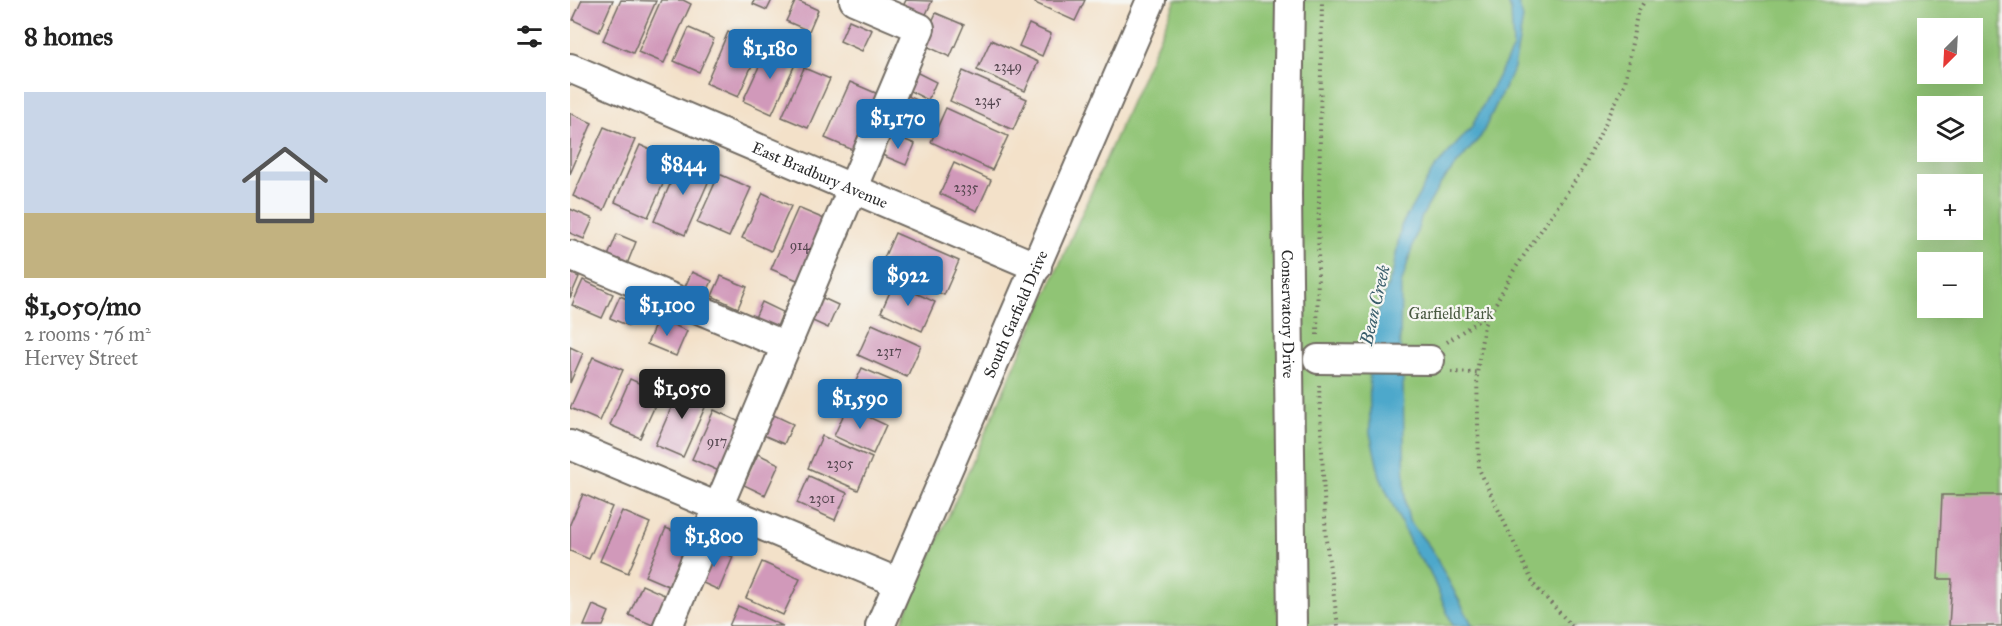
<!DOCTYPE html>
<meta charset="utf-8">
<style>
:root{--surface:#fff;--page:#f2f2f2;--text:#222;--muted:#767676;--line:#e0e0e0;--accent:#1f6fb2}
body{margin:0;font-family:"IM FELL Great Primer",serif;background:var(--page);color:var(--text);height:100vh;display:flex;flex-direction:column;font-size:22px;white-space:nowrap}
*{box-sizing:border-box;margin:0}
p{font-size:20px;color:var(--muted)}
.icon{flex:none;width:33px;height:33px;fill:none;stroke:currentColor;stroke-width:2;stroke-linecap:round;stroke-linejoin:round}
.map{position:relative;flex:1;overflow:hidden}
.sheet{display:flex;flex-direction:column;background:var(--surface);width:570px}
.sheet>*{flex:none}
.needle{width:39px;rotate:204deg}
.fabs{position:absolute;left:1347px;top:18px;display:grid;gap:12px}
.fabs a{display:grid;place-items:center;width:66px;height:66px;border-radius:0px;background:var(--surface);box-shadow:0 6px 24px #0002;font-size:30px}
.price{position:absolute;translate:-50% -51px;padding:0 14px;border-radius:6px;background:var(--accent);color:#fff;font-size:20px;line-height:39px;filter:drop-shadow(0 2px 3px #0008)}
.price::after{content:'';position:absolute;left:50%;top:36px;width:18px;height:14px;margin-left:-9px;background:inherit;clip-path:polygon(0 0,100% 0,50% 100%)}
.price.active{background:#222;color:#fff}
ul{padding:0;list-style:none}
li{display:grid;align-content:center;gap:12px;height:318px;padding:0 24px}
li+li{border-top:2px solid var(--line)}
li span{display:grid;place-items:center;height:186px;border-radius:0px;color:#555}
li>.icon{margin-inline-start:auto}
span .icon{width:108px;height:108px;fill:#fffc;stroke-width:1}
li b{font-size:26px}
h2{display:flex;justify-content:space-between;align-items:center;height:72px;padding:0 24px;font-size:26px}
main{display:flex;flex:1;min-height:0}
.map>svg:first-child{display:block}
.green{fill:#90c475;stroke:#5e7850;stroke-width:1.5;fill-rule:evenodd}
.water{fill:#4da8cb;stroke:#3c6a7b;stroke-width:1.5}
.building{fill:#d199ba}
.lines{fill:none;stroke-linecap:round;stroke-linejoin:round}
.minor-casing{stroke:#716b62;stroke-width:32}
.path{stroke:#716b62;stroke-width:4;stroke-dasharray:1.5 4.5;stroke-linecap:butt}
.minor{stroke:#fff;stroke-width:28}
.labels{text-anchor:middle;dominant-baseline:central;stroke-width:4.5;stroke-linejoin:round;paint-order:stroke}
.number-label{font-size:14px;fill:#54464f}
.street-label{font-size:16px;fill:#2b2b2b;stroke:#f6f6f2}
.park-label{font-size:16px;fill:#495941;stroke:#f6f6f2}
.water-label{font-size:18px;font-style:italic;fill:#395d6b;stroke:#f6f6f2}
</style>
<main>
<section class="sheet">
<h2>8 homes<svg class="icon" aria-label="filters" viewBox="0 0 24 24"><path d="M4 7h16M4 17h16"/><circle cx="9" cy="7" r="2"/><circle cx="15" cy="17" r="2"/></svg></h2>
<ul>
<li><span style="background:linear-gradient(#c9d6e8 65%,#c2b280 0)"><svg class="icon" aria-label="home" viewBox="0 0 24 24"><path d="M3 11l9-7 9 7M6 9v11h12V9"/></svg></span><div><b>$1,050/mo</b><p>2 rooms · 76 m²</p><p>Hervey Street</p></div></li>
</ul>
</section>
<div class="map">
<svg width="1432" height="626" viewBox="0 0 1432 626">
<rect width="100%" height="100%" fill="#f6f6f2"/>
<filter id="ink" filterUnits="userSpaceOnUse"><feTurbulence type="fractalNoise" baseFrequency=".0167" numOctaves="2"/><feDisplacementMap in="SourceGraphic" scale="12" xChannelSelector="R" yChannelSelector="G"/><feConvolveMatrix kernelMatrix="1 2 1 2 8 2 1 2 1" color-interpolation-filters="sRGB"/></filter>
<filter id="wash" filterUnits="userSpaceOnUse"><feTurbulence type="fractalNoise" baseFrequency=".008" numOctaves="4" result="noise"/><feDisplacementMap in="SourceGraphic" scale="24" xChannelSelector="R" yChannelSelector="G"/><feGaussianBlur stdDeviation="1.35" result="paint"/><feColorMatrix in="noise" values="0 0 0 0 0 0 0 0 0 0 0 0 0 0 0 0 0 1.4 0 .05"/><feComposite in="paint" operator="in"/></filter>
<g filter="url(#wash)">
<rect width="100%" height="100%" fill="#f3e1c9"/>
<path class="green" d="M606,0H1432V626H330ZM1358,28H1402V74H1358ZM1358,106H1402V152H1358ZM1358,184H1402V230H1358ZM1358,262H1402V308H1358Z"/>
<path class="water" d="M937,0H947L953,18L944,68L911,136L871,183L851,218L831,285L830,342L833,382L835,501L839,521L860,547L903,626H883L859,570L845,553L810,477L800,433L799,345L807,314L823,271L831,226L863,170L901,128L943,48L941,11Z"/>
<g id="blocks">
<g class="building">
<path d="M12,0H43L29,32L3,20Z"/>
<path d="M51,0L86,1L63,53L33,40Z"/>
<path d="M91,0H113L121,4L94,63L68,52Z"/>
<path d="M184,0H202L197,10L183,4Z"/>
<path d="M226,0L248,10L239,31L216,21Z"/>
<path d="M336,0L362,1L352,23L330,13Z"/>
<path d="M467,0H515L505,21L465,3Z"/>
<path d="M366,13L394,25L380,57L352,44Z"/>
<path d="M279,20L302,30L292,51L270,41Z"/>
<path d="M459,24L481,34L472,56L449,46Z"/>
<path d="M119,28L144,39L129,72L104,61Z"/>
<path d="M158,32L190,47L168,97L136,83Z"/>
<path d="M421,40L468,62L455,91L407,70Z"/>
<path d="M198,47L227,60L202,114L173,101Z"/>
<path d="M234,68L260,79L238,128L212,117Z"/>
<path d="M344,71L366,82L358,100L336,89Z"/>
<path d="M393,71L457,99L443,130L380,101Z"/>
<path d="M280,82L308,94L283,150L255,138Z"/>
<path d="M333,94L356,104L346,125L324,115Z"/>
<path d="M376,108L438,136L422,170L361,142Z"/>
<path d="M0,113L22,123L0,174Z"/>
<path d="M34,127L65,140L34,210L3,196Z"/>
<path d="M321,134L345,144L336,165L312,155Z"/>
<path d="M70,145L104,160L78,217L45,202Z"/>
<path d="M112,157L143,171L115,235L84,221Z"/>
<path d="M384,163L421,180L407,211L370,194Z"/>
<path d="M149,174L181,188L159,237L127,223Z"/>
<path d="M193,193L221,206L201,251L172,238Z"/>
<path d="M228,208L259,221L232,282L201,269Z"/>
<path d="M0,209L23,219L14,239L0,233Z"/>
<path d="M325,233L389,261L374,295L310,267Z"/>
<path d="M47,234L66,242L57,264L38,256Z"/>
<path d="M122,272L142,281L133,301L113,291Z"/>
<path d="M0,273L9,277L0,298Z"/>
<path d="M151,276L177,287L168,308L142,296Z"/>
<path d="M13,280L43,294L32,318L2,305Z"/>
<path d="M324,283L365,302L352,331L311,312Z"/>
<path d="M244,294L268,305L258,328L234,317Z"/>
<path d="M50,296L69,304L59,326L40,318Z"/>
<path d="M192,302L213,312L205,331L183,322Z"/>
<path d="M88,318L117,331L106,356L77,344Z"/>
<path d="M302,324L351,346L337,377L288,355Z"/>
<path d="M0,347L13,353L0,383Z"/>
<path d="M23,357L53,370L30,421L0,408Z"/>
<path d="M292,368L327,383L314,412L279,396Z"/>
<path d="M60,379L91,393L70,438L40,425Z"/>
<path d="M112,383L140,396L113,457L85,445Z"/>
<path d="M277,407L316,425L303,454L264,436Z"/>
<path d="M144,410L172,423L151,472L122,459Z"/>
<path d="M193,410L223,424L214,444L184,431Z"/>
<path d="M252,436L302,458L288,490L238,468Z"/>
<path d="M188,454L209,464L195,495L174,485Z"/>
<path d="M239,476L277,493L265,520L227,503Z"/>
<path d="M13,494L42,507L19,559L0,551V524Z"/>
<path d="M1372,495H1432V626H1379L1382,579H1368Z"/>
<path d="M52,511L80,523L58,573L30,561Z"/>
<path d="M96,528L124,540L103,588L75,576Z"/>
<path d="M138,546L163,557L149,590L124,579Z"/>
<path d="M192,562L230,579L213,615L176,598Z"/>
<path d="M72,585L99,597L85,626L59,615Z"/>
<path d="M23,605L39,612L33,626H14Z"/>
<path d="M168,606L213,626H159Z"/>
</g>
</g>
</g>
<g filter="url(#ink)">
<use href="#blocks" fill-opacity="0" stroke="#716b62" stroke-width="1.5"/>
<g class="lines">
<defs>
<g id="minor">
<path id="s1" d="M720,0L717,194L722,626"/>
<path id="s2" d="M0,68L467,267"/>
<path d="M0,255L216,346"/>
<path d="M748,359L860,360"/>
<path d="M0,445L329,583"/>
<path d="M98,626L350,28L284,0"/>
<path id="s3" d="M310,626L581,0"/>
</g>
</defs>
<use href="#minor" class="minor-casing"/>
<g class="path">
<path d="M747,335L752,0"/>
<path d="M877,342L918,314"/>
<path d="M881,372L907,373"/>
<path d="M749,385L756,540L768,626"/>
<path d="M1002,626L964,585L909,469L907,373L914,325L944,270L1013,169L1055,83L1067,14L1075,0"/>
</g>
<use href="#minor" class="minor"/>
</g>
</g>
<g class="labels">
<g class="number-label">
<text x="438" y="66">2349</text>
<text x="418" y="100">2345</text>
<text x="396" y="187">2335</text>
<text x="230" y="245">914</text>
<text x="319" y="351">2317</text>
<text x="147" y="441">917</text>
<text x="270" y="463">2305</text>
<text x="252" y="498">2301</text>
</g>
<g class="street-label">
<text stroke="none"><textPath href="#s2" startOffset="272">East Bradbury Avenue</textPath></text>
<text stroke="none"><textPath href="#s3" startOffset="340">South Garfield Drive</textPath></text>
<text stroke="none"><textPath href="#s1" startOffset="314">Conservatory Drive</textPath></text>
</g>
<g class="park-label">
<text x="881" y="313">Garfield Park</text>
</g>
<g class="water-label">
<text transform="translate(805 305) rotate(-77)">Bean Creek</text>
</g>
</g>
</svg>
<div class="fabs">
<a><svg class="needle" viewBox="-14 -14 28 28"><path d="M0-13l5 13h-10z" fill="#e53935"/><path d="M0 13l5-13h-10z" fill="#767676"/></svg></a>
<a><svg class="icon" aria-label="layers" viewBox="0 0 24 24"><path d="M12 4l9 5-9 5-9-5zM3 14l9 5 9-5"/></svg></a>
<a>+</a>
<a>−</a>
</div>
<b class="price" style="left:200px;top:80px">$1,180</b>
<b class="price" style="left:328px;top:150px">$1,170</b>
<b class="price" style="left:113px;top:196px">$844</b>
<b class="price" style="left:338px;top:307px">$922</b>
<b class="price" style="left:97px;top:337px">$1,100</b>
<b class="price active" style="left:112px;top:420px">$1,050</b>
<b class="price" style="left:290px;top:430px">$1,590</b>
<b class="price" style="left:144px;top:568px">$1,800</b>
</div>
</main>
